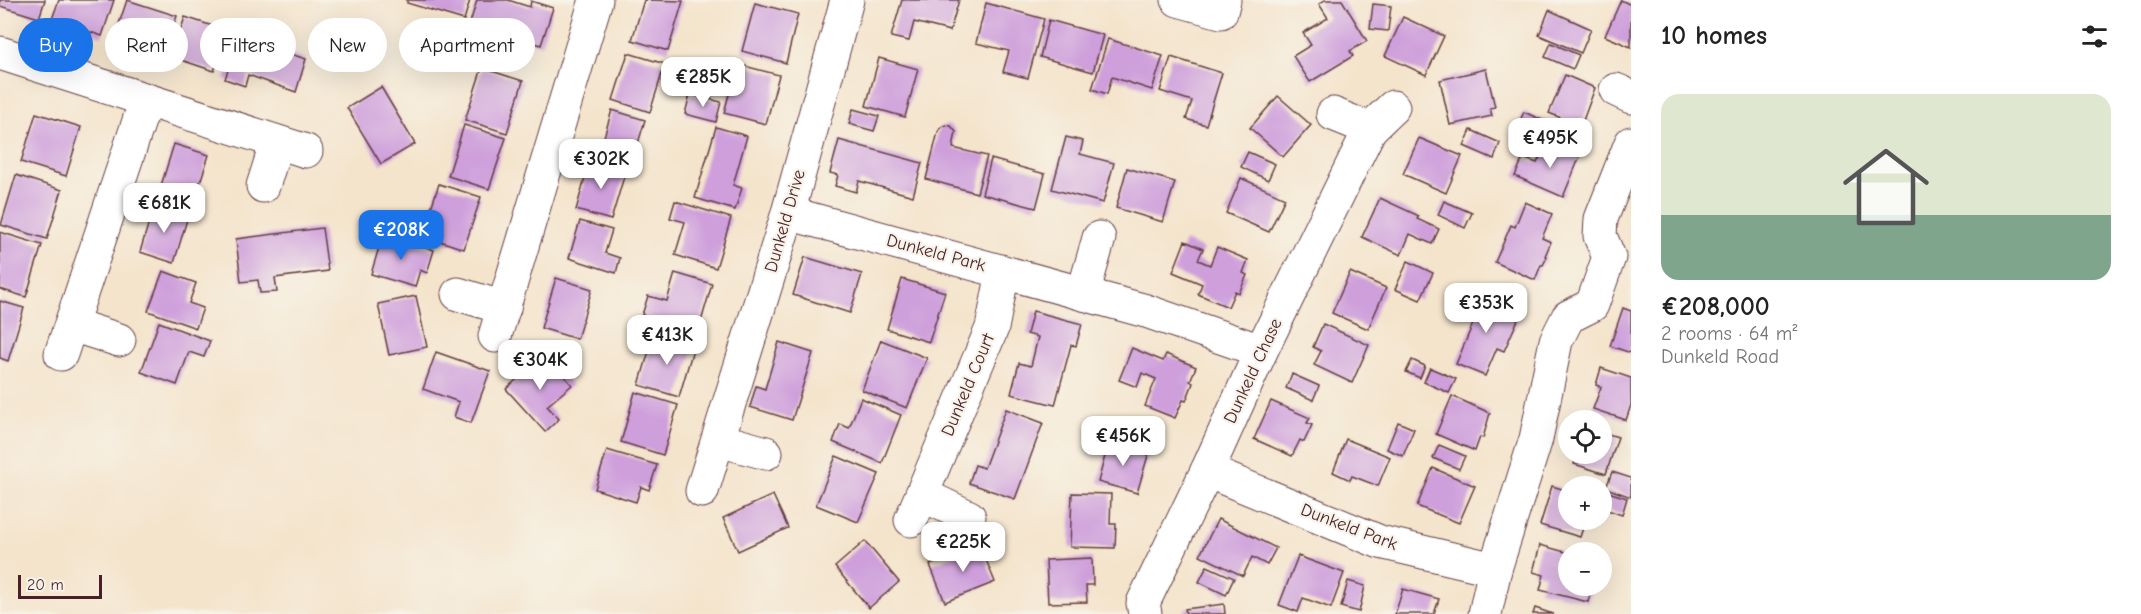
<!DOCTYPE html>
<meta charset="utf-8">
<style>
:root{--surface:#fff;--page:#f6f6f6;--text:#222;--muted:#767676;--accent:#1a73e8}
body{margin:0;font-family:"Comic Neue",sans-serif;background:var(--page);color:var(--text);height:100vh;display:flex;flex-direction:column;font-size:22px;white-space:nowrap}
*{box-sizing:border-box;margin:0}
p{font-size:20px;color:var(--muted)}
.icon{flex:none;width:33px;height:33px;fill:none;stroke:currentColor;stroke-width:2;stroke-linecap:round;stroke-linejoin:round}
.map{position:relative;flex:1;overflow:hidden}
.panel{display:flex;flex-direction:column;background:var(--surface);width:510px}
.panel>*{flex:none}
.banner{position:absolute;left:18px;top:18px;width:570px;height:54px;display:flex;gap:12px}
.fabs{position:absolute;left:1558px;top:410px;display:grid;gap:12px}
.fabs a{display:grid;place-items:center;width:54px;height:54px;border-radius:50%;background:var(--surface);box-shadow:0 6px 24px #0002;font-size:30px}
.scale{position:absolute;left:18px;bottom:15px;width:84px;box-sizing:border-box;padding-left:6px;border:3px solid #4a1f2b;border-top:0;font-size:16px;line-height:21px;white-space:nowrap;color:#4a1f2b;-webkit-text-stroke:4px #f7f3e8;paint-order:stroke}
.price{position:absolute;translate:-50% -51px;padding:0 14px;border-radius:12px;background:#fff;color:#222;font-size:20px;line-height:39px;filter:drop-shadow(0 2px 3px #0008)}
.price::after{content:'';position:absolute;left:50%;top:36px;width:18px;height:14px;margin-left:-9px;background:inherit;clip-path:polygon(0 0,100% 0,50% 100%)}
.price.on{background:var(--accent);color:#fff}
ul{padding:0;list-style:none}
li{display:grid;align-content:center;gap:12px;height:318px;padding:0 30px}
li span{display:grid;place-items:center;height:186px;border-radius:18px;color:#555}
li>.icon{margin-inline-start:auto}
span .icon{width:108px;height:108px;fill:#fffc;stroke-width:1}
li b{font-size:26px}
h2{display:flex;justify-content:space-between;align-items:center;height:72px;padding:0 30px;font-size:26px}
.chip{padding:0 21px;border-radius:27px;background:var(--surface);box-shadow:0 6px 24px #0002;font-size:21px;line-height:54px}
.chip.on{background:var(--accent);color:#fff}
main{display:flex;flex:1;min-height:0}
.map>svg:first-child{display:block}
.building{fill:#ce9fdb}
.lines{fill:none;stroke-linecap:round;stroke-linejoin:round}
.minor-casing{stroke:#643d43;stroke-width:35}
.minor{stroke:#fff;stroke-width:33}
.labels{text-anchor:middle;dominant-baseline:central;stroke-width:4.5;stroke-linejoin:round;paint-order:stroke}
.street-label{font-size:18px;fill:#4a1f2b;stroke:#f7f3e8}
</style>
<main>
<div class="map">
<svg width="1631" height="614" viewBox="0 0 1631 614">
<rect width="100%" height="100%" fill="#f7f3e8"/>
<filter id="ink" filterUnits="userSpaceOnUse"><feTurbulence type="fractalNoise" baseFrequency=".0167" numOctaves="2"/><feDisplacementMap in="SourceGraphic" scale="12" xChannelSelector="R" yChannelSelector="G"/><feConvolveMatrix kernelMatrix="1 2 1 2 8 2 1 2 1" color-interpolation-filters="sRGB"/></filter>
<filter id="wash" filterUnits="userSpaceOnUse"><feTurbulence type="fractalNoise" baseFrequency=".008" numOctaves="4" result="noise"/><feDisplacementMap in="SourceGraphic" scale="24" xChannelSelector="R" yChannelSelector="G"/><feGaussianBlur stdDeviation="1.35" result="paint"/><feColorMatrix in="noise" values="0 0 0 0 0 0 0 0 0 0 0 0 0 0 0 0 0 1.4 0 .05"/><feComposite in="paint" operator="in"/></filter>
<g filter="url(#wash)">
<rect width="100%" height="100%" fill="#f4e4cc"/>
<g id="blocks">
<g class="building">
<path d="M0,0H45L39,18L0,6Z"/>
<path d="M59,0H114L102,36L52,19Z"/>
<path d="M127,0L177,16L163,56L114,39Z"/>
<path d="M407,0H470L464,20L407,3Z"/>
<path d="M477,0H508L530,7L531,1L553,8L541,45L517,37L513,50L497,45L501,32L470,23Z"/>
<path d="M644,0L683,1L668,51L632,40Z"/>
<path d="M902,0H959L950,31L914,22L909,41L891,37Z"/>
<path d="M1325,0H1342L1367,41L1350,51L1353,56L1310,82L1293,56L1311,45L1303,33L1328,18L1319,4Z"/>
<path d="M1621,0L1631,5V47L1605,36Z"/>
<path d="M755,3L798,14L786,63L742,51Z"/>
<path d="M986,3L1044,19L1028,78L1003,72L1009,51L976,43Z"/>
<path d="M1373,4L1391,6L1388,31L1370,29Z"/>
<path d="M1549,10L1591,29L1581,53L1539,35Z"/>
<path d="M185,17L228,31L214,71L172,57Z"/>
<path d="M1403,17L1444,36L1426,75L1385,56Z"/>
<path d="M1049,20L1103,35L1093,72L1040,57Z"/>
<path d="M262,30L282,37L278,50L306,59L296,92L248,75L245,86L225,79L239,37L257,43Z"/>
<path d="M1108,39L1163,56L1152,90L1112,77L1107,94L1092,89Z"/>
<path d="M1551,43L1579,55L1573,69L1545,57Z"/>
<path d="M628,53L665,64L650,112L613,100Z"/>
<path d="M1171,57L1222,73L1206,125L1186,119L1192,101L1160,91Z"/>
<path d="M879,58L918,69L905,117L866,106Z"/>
<path d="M737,64L779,75L766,124L724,113Z"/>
<path d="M482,68L523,81L507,133L465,120Z"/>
<path d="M1486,69L1495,107L1490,108L1492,116L1450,125L1440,80Z"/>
<path d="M1565,75L1595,88L1581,126L1549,113Z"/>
<path d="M381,87L415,144L381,164L347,108Z"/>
<path d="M690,94L721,102L716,122L685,114Z"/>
<path d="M1278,96L1311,125L1283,157L1250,128Z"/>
<path d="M853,109L879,116L874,131L849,124Z"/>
<path d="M612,110L645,120L634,157L601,147Z"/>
<path d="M1524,112L1549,123L1543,139L1517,127Z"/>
<path d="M36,113L81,127L66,176L21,162Z"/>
<path d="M464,125L506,138L489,189L448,176Z"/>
<path d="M946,125L951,126L956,132L953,148L987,156L977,193L926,179L938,132L941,127Z"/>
<path d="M716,127L747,136L733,185L742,188L735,210L695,198Z"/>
<path d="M1471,130L1500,143L1494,159L1464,146Z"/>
<path d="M1066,137L1083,141L1080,154L1114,163L1103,203L1052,189Z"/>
<path d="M1419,138L1462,156L1446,193L1403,174Z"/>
<path d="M839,140L922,163L913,196L859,181L856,192L835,186L838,175L830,173Z"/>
<path d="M1547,142L1580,156L1563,197L1515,176L1523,158L1537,163Z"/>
<path d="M174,144L209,155L193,204L159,192Z"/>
<path d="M1248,152L1275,164L1268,180L1241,167Z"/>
<path d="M991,159L1045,174L1036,208L982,194Z"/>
<path d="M590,160L626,170L611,220L576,210Z"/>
<path d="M1127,168L1175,182L1163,222L1116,208Z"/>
<path d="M16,175L62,190L47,239L1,225Z"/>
<path d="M1241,178L1285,198L1269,232L1226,213Z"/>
<path d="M439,184L481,197L464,249L422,235Z"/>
<path d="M1380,198L1419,216L1417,219L1439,229L1432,244L1410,234L1401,255L1362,237Z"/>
<path d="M675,201L731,218L716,268L675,255L685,222L670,218Z"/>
<path d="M1444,201L1472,213L1465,228L1438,215Z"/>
<path d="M1525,202L1552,214L1542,238L1551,242L1545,256L1547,257L1543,265H1541L1535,280L1495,262L1511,225L1515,227Z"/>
<path d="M154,205L188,216L174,263L140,252Z"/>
<path d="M580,221L612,230L605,253L620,258L616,273L569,258Z"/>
<path d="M322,228L328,271L275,278L277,292L260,293L258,280L241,282L236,239Z"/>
<path d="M0,232L42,245L26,297L0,289Z"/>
<path d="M383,234L434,250L427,273L420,270L415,287L371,274Z"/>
<path d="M1185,241L1203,249L1198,260L1210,265L1217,247L1248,260L1243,273L1247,275L1239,293L1235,291L1228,307L1198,294L1202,284L1173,272Z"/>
<path d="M805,257L862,274L850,313L793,295Z"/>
<path d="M1408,261L1433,273L1420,300L1395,289Z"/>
<path d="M163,271L196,283L189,303L203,308L196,328L148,311Z"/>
<path d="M1350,272L1386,288L1368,329L1332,313Z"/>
<path d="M675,273L712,284L698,332L642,315L648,296L667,301Z"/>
<path d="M556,278L592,289L577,339L541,328Z"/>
<path d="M902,279L945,292L929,342L887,329Z"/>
<path d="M1467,293L1520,315L1504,351L1497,348L1485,376L1456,364L1477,314L1462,306L1460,298Z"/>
<path d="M416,296L427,347L389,355L378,304Z"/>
<path d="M0,301L24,308L8,361L0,358Z"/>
<path d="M1623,308L1631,311V353L1610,346Z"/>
<path d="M1033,311L1082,324L1076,346L1071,345L1055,405L1011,394L1019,363L1031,366L1038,337L1027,334Z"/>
<path d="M159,322L210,341L204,357L189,352L177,385L141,372Z"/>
<path d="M1323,324L1369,345L1352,383L1314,365L1321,351L1313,347Z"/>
<path d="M654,334L694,346L679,397L639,385Z"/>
<path d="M881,340L927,358L907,408L862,390Z"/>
<path d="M779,342L813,353L792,420L750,407L756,386L765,389Z"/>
<path d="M1132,348L1163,361L1166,354L1196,367L1190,381L1193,383L1186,401L1183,400L1175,418L1145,406L1156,379L1142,373L1137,387L1119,380Z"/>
<path d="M436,352L490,371L471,423L454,417L459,402L423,389Z"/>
<path d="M545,354L572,385L547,406L559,419L545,432L506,389Z"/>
<path d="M1412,360L1425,366L1420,378L1406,372Z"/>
<path d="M1430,368L1456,379L1449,393L1424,382Z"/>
<path d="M1601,368L1631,378V405L1626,420L1593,409L1601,387L1596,385Z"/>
<path d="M1292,374L1319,386L1313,400L1286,388Z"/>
<path d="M635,392L678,405L663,455L621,442Z"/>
<path d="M1452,396L1490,413L1483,438L1480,437L1475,451L1436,434Z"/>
<path d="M861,398L901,415L882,463L833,442L840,424L849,428Z"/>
<path d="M1271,401L1310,418L1307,423L1312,425L1304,442L1300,440L1292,456L1254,439Z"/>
<path d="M1006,409L1043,423L1015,499L969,483L975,465L984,468Z"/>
<path d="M1398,422L1414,429L1403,456L1387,449Z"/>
<path d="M1602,432L1618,437L1606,474L1574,464L1578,453H1602Z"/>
<path d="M1346,439L1390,457L1378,486L1352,476L1350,480L1333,472Z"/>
<path d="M1109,441L1149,452L1137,493L1098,482Z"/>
<path d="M1439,445L1465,456L1459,469L1433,458Z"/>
<path d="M607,450L657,465L649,490L641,487L636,502L595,489Z"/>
<path d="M836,456L879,474L858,522L816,505Z"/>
<path d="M1433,468L1475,486L1459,523L1417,506Z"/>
<path d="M1612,472L1631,478V497L1606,488Z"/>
<path d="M1552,486L1569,491V519H1586L1580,537L1540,525Z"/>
<path d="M1602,490L1627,498L1622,515L1602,508Z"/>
<path d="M1072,493L1111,494L1110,524H1116L1115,548L1070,547Z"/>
<path d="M773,495L788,528L738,551L723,518Z"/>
<path d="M1218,519L1276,548L1267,565L1252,557L1243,576L1200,555Z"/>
<path d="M865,541L899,582L869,608L835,567Z"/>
<path d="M980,545L995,582L945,602L930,565Z"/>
<path d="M1540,545L1569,553V585H1582L1592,588L1588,602L1540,590L1544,575L1533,572Z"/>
<path d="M1298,556L1344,573L1331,608L1303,598L1298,612L1279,605Z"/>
<path d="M1092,558L1093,585H1086L1087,602L1048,603L1046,560Z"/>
<path d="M1207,566L1234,578L1226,595L1199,582Z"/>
<path d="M1348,581L1365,586L1359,612L1341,607Z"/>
<path d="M1403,589L1439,599L1434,614H1395Z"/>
<path d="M1224,604L1225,614H1186L1185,609Z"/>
<path d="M1535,608L1553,614H1533Z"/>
</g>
</g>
</g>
<g filter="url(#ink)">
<use href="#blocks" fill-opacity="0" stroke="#643d43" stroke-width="1.5"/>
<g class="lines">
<defs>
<g id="minor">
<path d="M1178,0L1221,12L1224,0"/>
<path d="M0,53L306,151"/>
<path d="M1616,90L1631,97"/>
<path d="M1333,114L1370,129"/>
<path d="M263,186L277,142"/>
<path d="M788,213L1146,311L1261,351"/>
<path d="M458,294L504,308"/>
<path d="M1083,294L1099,238"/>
<path d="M72,325L119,340"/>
<path d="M495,336L596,0"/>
<path d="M61,354L146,100"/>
<path d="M719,440L766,453"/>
<path d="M1207,471L1380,542L1495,569"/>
<path d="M702,491L788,213L847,0"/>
<path d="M923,495L969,517"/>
<path d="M911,520L992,328L1003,272"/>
<path d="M1145,614L1143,603L1207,471L1261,351L1370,129L1393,107"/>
<path d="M1485,614L1495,569L1536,439L1556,341L1568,317L1592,305L1609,257L1600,236L1601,219L1631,143"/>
</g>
</defs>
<use href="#minor" class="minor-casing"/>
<use href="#minor" class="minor"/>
</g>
</g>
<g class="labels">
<g class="street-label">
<text transform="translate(785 221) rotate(-74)">Dunkeld Drive</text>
<text transform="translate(936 253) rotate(15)">Dunkeld Park</text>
<text transform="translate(1253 371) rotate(-65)">Dunkeld Chase</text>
<text transform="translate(968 385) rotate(-67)">Dunkeld Court</text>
<text transform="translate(1349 527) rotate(21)">Dunkeld Park</text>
</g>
</g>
</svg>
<div class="fabs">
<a><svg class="icon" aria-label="locate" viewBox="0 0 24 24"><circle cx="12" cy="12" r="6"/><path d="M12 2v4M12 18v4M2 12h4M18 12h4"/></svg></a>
<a>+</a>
<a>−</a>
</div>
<div class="scale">20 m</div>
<b class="price" style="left:703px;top:108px">€285K</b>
<b class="price" style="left:1550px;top:169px">€495K</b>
<b class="price" style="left:601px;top:190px">€302K</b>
<b class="price" style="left:164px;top:234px">€681K</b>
<b class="price on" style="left:401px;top:261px">€208K</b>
<b class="price" style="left:1486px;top:334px">€353K</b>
<b class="price" style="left:667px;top:366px">€413K</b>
<b class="price" style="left:540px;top:391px">€304K</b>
<b class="price" style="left:1123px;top:467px">€456K</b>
<b class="price" style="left:963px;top:573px">€225K</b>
<div class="banner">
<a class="chip on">Buy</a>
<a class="chip">Rent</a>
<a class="chip">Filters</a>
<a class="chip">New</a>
<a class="chip">Apartment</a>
</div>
</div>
<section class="panel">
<h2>10 homes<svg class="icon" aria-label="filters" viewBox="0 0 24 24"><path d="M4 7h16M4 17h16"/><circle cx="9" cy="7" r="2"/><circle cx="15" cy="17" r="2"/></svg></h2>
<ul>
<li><span style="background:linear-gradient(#dfe7d0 65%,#7fa58c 0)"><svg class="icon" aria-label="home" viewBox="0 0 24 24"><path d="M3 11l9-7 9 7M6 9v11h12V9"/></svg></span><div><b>€208,000</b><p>2 rooms · 64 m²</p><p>Dunkeld Road</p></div></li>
</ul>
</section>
</main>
